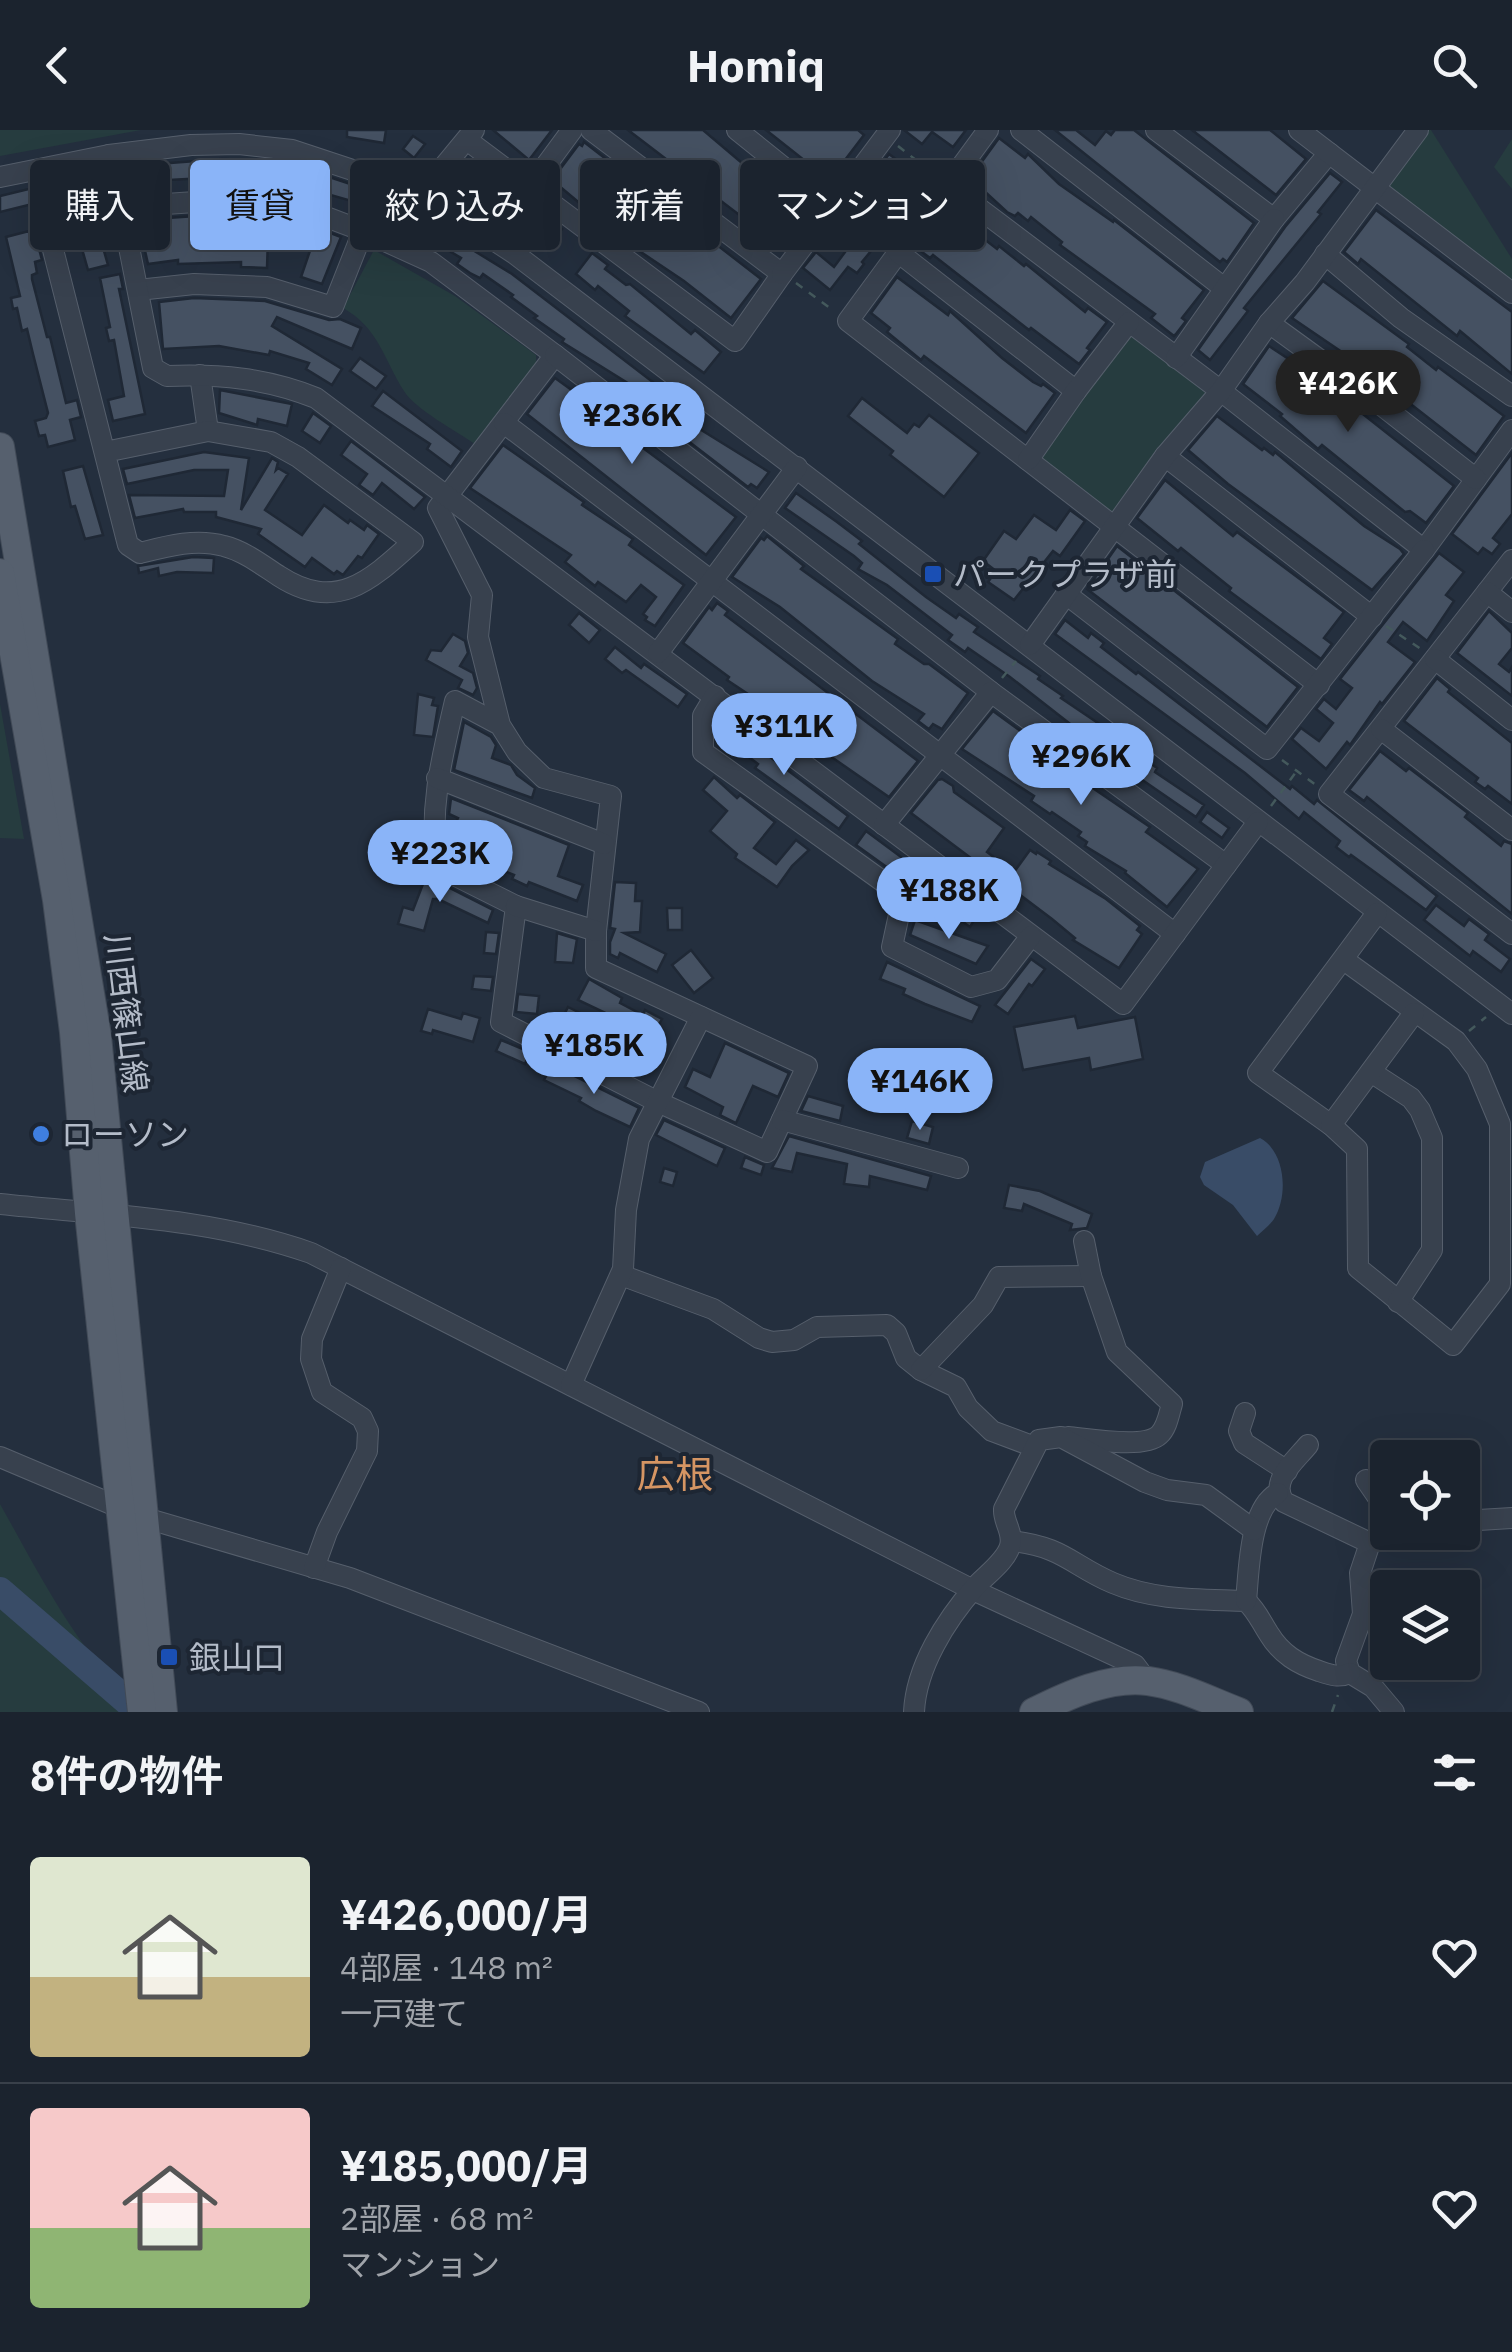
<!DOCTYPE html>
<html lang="ja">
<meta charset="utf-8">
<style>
:root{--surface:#1b232e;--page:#242b36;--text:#f1f3f6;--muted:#a0a4aa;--line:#39404a;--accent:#8ab4f8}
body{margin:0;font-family:"IBM Plex Sans","Noto Sans JP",sans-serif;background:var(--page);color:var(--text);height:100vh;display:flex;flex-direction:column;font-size:38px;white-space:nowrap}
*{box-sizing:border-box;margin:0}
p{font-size:32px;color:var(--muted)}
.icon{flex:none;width:55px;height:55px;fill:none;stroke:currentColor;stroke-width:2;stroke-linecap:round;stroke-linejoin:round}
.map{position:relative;height:1582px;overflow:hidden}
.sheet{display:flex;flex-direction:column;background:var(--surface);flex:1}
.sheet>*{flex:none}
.hud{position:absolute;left:30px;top:30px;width:1000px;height:90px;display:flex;gap:20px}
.tools{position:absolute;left:1370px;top:1310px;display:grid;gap:20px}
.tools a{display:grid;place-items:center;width:110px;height:110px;border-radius:10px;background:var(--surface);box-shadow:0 10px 40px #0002,0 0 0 2px var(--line);font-size:50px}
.price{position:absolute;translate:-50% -85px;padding:0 22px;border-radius:35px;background:var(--accent);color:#111;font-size:32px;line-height:65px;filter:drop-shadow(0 2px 5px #0008)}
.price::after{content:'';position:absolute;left:50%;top:60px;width:30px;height:22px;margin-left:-15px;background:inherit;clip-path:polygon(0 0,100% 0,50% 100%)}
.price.active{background:#222;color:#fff}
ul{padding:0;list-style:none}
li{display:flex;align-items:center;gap:30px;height:250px;padding:0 30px}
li+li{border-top:2px solid var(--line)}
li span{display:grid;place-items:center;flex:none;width:280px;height:200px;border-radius:10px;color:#555}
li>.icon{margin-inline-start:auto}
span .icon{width:120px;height:120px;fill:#fffc;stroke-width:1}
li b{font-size:42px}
h2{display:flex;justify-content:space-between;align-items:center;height:120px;padding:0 30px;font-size:42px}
.chip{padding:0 35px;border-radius:10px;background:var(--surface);box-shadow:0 10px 40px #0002,0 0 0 2px var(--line);font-size:35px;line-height:90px}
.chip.active{background:var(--accent);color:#111}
header{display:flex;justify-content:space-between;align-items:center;height:130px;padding:0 30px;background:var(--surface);font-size:45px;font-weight:800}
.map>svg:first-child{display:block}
.green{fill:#263c3f}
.water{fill:#394c67}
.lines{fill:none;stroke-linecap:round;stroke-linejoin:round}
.river{stroke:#394c67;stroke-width:28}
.building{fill:#455162;stroke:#1f2835;stroke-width:2.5}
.minor-casing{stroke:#565f6c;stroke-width:22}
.major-casing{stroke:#414a57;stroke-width:30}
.path{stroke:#44595c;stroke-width:2.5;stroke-dasharray:8 8;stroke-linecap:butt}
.minor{stroke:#38414e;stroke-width:20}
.major{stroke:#56606e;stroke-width:28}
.transit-dot{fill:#1a4fb4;stroke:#1d2633;stroke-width:4}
.shop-dot{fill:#3f7fe0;stroke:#1d2633;stroke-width:4}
.labels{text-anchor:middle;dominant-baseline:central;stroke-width:8;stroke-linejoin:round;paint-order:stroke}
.poi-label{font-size:32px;fill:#b4bcc9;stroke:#1d2633;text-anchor:start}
.street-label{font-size:32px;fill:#b4bcc9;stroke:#1d2633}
.quarter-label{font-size:38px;fill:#d59563;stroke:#1d2633}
</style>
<header><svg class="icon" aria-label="back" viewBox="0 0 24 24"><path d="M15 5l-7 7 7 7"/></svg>Homiq<svg class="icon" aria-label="search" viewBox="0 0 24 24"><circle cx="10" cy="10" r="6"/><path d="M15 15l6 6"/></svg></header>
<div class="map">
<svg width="1512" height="1582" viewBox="0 0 1512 1582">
<rect width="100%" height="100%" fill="#242f3e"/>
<g class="green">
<path d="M0,0H141L0,26Z"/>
<path d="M1418,0H1431L1512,129V163L1374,58Z"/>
<path d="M1512,9V59L1494,37Z"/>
<path d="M374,120L455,166L536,225V233L475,314C456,301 415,279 404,261C384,230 379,198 343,178Z"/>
<path d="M1129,192L1221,261L1114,397L1028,330Z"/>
<path d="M0,574L24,709L0,708Z"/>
<path d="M0,1374C41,1447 80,1526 143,1582H0Z"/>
</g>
<path class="water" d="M1260,1008C1285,1021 1289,1065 1274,1089C1270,1095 1262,1101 1257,1106L1233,1075L1204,1055L1200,1047L1205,1032Z"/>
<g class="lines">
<path class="river" d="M0,1461L140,1582"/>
</g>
<g class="building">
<path d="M347,0H386L384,13L347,7Z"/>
<path d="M493,0H552L529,30Z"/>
<path d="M628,0H703L742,33L750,34L813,80L784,119Z"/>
<path d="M766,0H858L864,5L842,34L845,37L833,53Z"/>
<path d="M904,0H966L953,17L932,2L922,14Z"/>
<path d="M1055,0H1076L1095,15L1106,1L1111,5L1115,0H1134L1254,93L1227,132L1223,129L1220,132Z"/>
<path d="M1192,0H1270L1306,29L1276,65Z"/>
<path d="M413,6L425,14L414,28L403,19Z"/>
<path d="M999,8L1025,28L1028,24L1059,54L1113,92L1114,90L1204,160L1182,188L1186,191L1176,204L1174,206L1151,188L1155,184L1060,115L1062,112L1031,87L1028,91L1018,83L1015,86L1007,82L970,48Z"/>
<path d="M584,12L761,149L731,188L684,151L617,106L621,101L591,79L589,81L552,50L579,14L582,16Z"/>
<path d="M889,24L929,54L927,60L917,74L912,71L862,132L864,134L857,143L848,137L830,160L803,138L816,122L834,137L848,118L830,103Z"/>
<path d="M222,29L254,30L302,38L408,73L430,85L466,110L463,114L512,144L671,266L666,274L690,293L769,342L757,358L751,354L748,357L640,274L647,265L562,212L564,209L534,188L537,186L511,167L513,165L483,144L480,148L470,143L457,134L461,128L400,91L368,77L367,80L351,75L352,71L285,52L223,47L133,52L131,36Z"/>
<path d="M467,30L512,61L509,64L545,92L548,89L562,99L548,117L524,98L521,103L465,59L470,52L457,42Z"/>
<path d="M1330,43L1342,52L1318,82L1321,84L1244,178L1248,181L1210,230L1198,220L1285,97Z"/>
<path d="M90,44L93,59L0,82V66Z"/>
<path d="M949,77L960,85L957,88L997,119L999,116L1024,136L1026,134L1085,182L1088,178L1107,192L1087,218L1090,220L1079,234L1031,198L1029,200L933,125L930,128L918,119Z"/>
<path d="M1376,80L1512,182V244L1460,201L1457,206L1361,129L1358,134L1344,122Z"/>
<path d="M225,84L244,85V89H267L287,96L281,114L268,109L267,138L241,137V132L178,134V130L148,134L138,90Z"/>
<path d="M291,88L341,107L322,154L301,147L314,109L288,102Z"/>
<path d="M98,100L108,135L88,140L78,105Z"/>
<path d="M29,101L30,105L35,104L42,130L35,132L37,143L32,145V149L47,207H50L66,273L77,270L81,287L70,290L75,310L48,317L45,305L39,306L35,291L46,288L48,283L33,224L27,199L22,201L17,178L13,179L11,168L20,166L6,107Z"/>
<path d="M592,123L608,135L605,139L626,155L630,154L691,204L695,200L721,222L704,243L625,186L629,181L598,156L595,160L576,144Z"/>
<path d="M120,144L123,159H119L145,284L113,291L108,270L124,266L114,210L109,211L106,198L110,197L100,148Z"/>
<path d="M897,147L948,185L950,181L1002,228L1033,252L1041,256L1043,254L1055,263L1026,303L924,226L921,230L887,202L890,198L871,183Z"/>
<path d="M1323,151L1409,214L1407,217L1436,240L1438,237L1504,286L1476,325L1358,233L1292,188Z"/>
<path d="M194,168L265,171L329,190L340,189L361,198L352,219L277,187L272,196L342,239L332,255L306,239L309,233L270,221L269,225L219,216L163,219L159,172Z"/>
<path d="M1269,216L1316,247L1454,356L1426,393L1410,381L1405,382L1322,315L1318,319L1280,286L1282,284L1243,254Z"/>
<path d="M360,228L386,246L376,259L350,241Z"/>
<path d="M555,248L573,261L571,263L642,311L639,315L736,387L706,425L527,284Z"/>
<path d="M220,260L292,274L287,296L258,289L257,295L219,283Z"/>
<path d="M383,261L462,321L451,337L427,319L430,314L372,276Z"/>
<path d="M862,268L907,303L914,294L919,297L929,285L979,323L944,367L890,325L893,321L848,286Z"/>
<path d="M313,283L331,296L320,313L302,301Z"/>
<path d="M1217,286L1262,320L1264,318L1273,325L1275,322L1364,396L1400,419L1404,424L1372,460L1228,354L1188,320Z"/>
<path d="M351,311L425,367L414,379L382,353L373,365L359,355L367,344L341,325Z"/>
<path d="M503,315L584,372L582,375L633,409L629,415L684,455L655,496L645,490L647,487L643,484L656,467L641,455L626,472L598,452L595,456L565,432L571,425L470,358Z"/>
<path d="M204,322L249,328L241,380L272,328L278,332L276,340L278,338L288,344L265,380L302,405L324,375L348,393L350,390L364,400L367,395L379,404L362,428L358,426L343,445L337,441L334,444L312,428L305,437L258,404L261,399L216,387V382H184L183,379L135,388L129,365L224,366L228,340H194L127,354L123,339Z"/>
<path d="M1512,323V384L1493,408L1500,414L1492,424L1483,418L1478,424L1452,404Z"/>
<path d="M83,336L103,405L85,409L75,376L71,377L63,341Z"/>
<path d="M1165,350L1233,406L1237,402L1344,482L1324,508L1332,514L1321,529L1229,461L1231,458L1181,418L1178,421L1137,388Z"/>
<path d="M796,363L837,392L862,411L859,414L926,467L956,488L959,484L978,497L974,502L1040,546L1038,549L1063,566L1061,568L1135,618L1133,621L1157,638L1155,642L1204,675L1196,687L1138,647L1010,547L968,518L965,522L948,510L952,505L887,455L858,439L862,433L854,426L785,378Z"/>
<path d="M1070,380L1085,391L1060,426L1053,421L1014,470L988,452L996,441L983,431L1004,401L1016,409L1034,385L1056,400Z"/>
<path d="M767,406L804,436L801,439L898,509L895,514L924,534H929L968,563L942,599L933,594L929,599L926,597L918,591L924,584L872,551L780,477L732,447L761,408L764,410Z"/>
<path d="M1117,416L1298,557L1267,597L1087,459Z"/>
<path d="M1439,423L1464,442L1446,465L1454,471L1427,511L1403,492L1388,512L1415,532L1382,574L1380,572L1350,615L1347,612L1326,639L1292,609L1301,598L1319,611L1333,593L1316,579L1324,569L1336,579L1352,558L1340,549Z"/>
<path d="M193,427L214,428L213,443L177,442L159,446L158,438L139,443L138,436Z"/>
<path d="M717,473L728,481L725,485L918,631L889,667L784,594L787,590L727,550L729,547L683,513L709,477L712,480Z"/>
<path d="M1489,481L1512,503V518L1499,534L1509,542L1512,537V566L1457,523Z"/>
<path d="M579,483L600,500L589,513L569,495Z"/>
<path d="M1065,490L1088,508L1091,503L1104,513L1101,517L1136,544L1138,542L1290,659L1292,656L1314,674L1317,670L1437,766L1426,780L1376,743L1351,725L1349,727L1336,717L1340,711L1304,682L1299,689L1245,643L1055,504Z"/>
<path d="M453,504L465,511L468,523L460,536L473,543L477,558L473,565L458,558L462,550L426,530L431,520L441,521Z"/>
<path d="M615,517L641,538L644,534L687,564L678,577L626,540L622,543L605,529Z"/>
<path d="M1437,548L1450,559L1448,562L1512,613V674L1488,656L1485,659L1475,652L1478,648L1404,591Z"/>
<path d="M418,564L434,568L432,575L438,576L433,607L414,605Z"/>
<path d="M993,581L1055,626L1053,629L1078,648L1150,697L1146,702L1198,739L1167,777L1125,743L1126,741L1085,716L1087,712L1078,706L1081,702L1052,682L1050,684L1031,671L1034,666L962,619Z"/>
<path d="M464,592L491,607L496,615L492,628L511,635L517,645L535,658L532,668L454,640Z"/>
<path d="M724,592L848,686L839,699L755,638L758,634L717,603Z"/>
<path d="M1380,621L1406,641L1409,638L1468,683L1465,687L1501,716L1504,711L1512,714V784L1367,667L1364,671L1349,660Z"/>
<path d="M714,647L737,668L740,665L775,692L754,718L776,734L796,710L809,720L792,736L777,757L735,728L737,724L710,701L727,681L703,660Z"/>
<path d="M942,649L953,656L954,662L1004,698L987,722L1014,742L1030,720L1036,724L1037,722L1051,731L1049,734L1106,769L1140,796L1137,800L1142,804L1119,838L1073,810L1075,808L1052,789L911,683L938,650Z"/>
<path d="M451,668L569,715L558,746L583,755L577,771L529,752L527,756L512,749L514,745L467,726L464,733L449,726L448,708L458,688L449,684Z"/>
<path d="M1207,682L1229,698L1222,708L1200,692Z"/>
<path d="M866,701L978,784L970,797L856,715Z"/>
<path d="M426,746L493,780L488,793L438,769H433L424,801L398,794L403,777L413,780Z"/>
<path d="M615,752L636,753L635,771H642L640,802L624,803L666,824L657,842L620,823L618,828L610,824V812L615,799L610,798Z"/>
<path d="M1436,775L1464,796L1469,789L1489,804L1485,810L1510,829L1501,842L1473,821L1470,826L1424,790Z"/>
<path d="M667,778H682V800H668Z"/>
<path d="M915,790L988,816L976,834L910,805Z"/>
<path d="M486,802L499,803L496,824L484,823Z"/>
<path d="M557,803L577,809L573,833L555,832Z"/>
<path d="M691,820L713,848L694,863L672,835Z"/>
<path d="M1031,829L1045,839L1032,856L1029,854L1008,884L995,875Z"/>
<path d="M887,832L980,876L972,892L925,874L903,864L905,859L880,849Z"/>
<path d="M474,846L493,847L491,861L472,859Z"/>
<path d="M589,849L622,868L620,873L643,885L645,880L662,889L639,929L618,919L614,926L598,918L614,887L578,870Z"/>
<path d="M518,864L539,866L537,884L516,882Z"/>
<path d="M568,877L582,884L573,902L559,895Z"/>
<path d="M428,879L461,889L463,883L480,888L473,912L433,900L432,904L421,901Z"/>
<path d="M1075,886L1078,898L1135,887L1143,929L1091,940L1089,928L1023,940L1014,897Z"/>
<path d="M501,910L530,922L525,934L496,921Z"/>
<path d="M725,913L789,943L778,967L753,956L736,993L720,985L723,977L685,957L693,939L710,947Z"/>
<path d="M552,935L639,978L630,997L596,981L579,971L581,968L544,950Z"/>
<path d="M808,966L843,976L840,991L801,981Z"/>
<path d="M664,990L725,1018L717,1036L656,1005Z"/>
<path d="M912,991L933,997L929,1014L907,1008Z"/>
<path d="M789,1006L931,1046L927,1060L870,1046L869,1057L844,1054L847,1034L797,1023L792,1042L772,1038Z"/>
<path d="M745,1027L764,1035L761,1045L741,1038Z"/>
<path d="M664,1038L677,1042L673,1056L660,1052Z"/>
<path d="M1009,1055L1040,1061L1092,1084L1087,1098L1070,1100L1072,1094L1024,1074L1022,1081L1004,1078Z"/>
</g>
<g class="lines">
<defs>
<g id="minor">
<path d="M737,0L833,77"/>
<path d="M988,0L848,191L1319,555"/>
<path d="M1021,0L1224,158"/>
<path d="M1156,0L1274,89L1329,23"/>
<path d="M1299,0L1512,163"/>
<path d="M467,10L735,211L782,144L591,0"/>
<path d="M109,25L121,77L225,70L292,74L363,101L431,132L555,225L438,378L482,465L478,507L500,595L517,622L544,648L611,666L596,801V838L807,936L767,1022L658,972L501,892L516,776L436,736C430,674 441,631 455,571L500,595"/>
<path d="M0,47L109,25L191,15L239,14L292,20L422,63L515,124L1512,884"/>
<path d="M948,55L1221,261L1424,420L1512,300"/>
<path d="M530,57L572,0"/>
<path d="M422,63L474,0"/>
<path d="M898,122L1076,261"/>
<path d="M1325,124L1401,188L1512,266"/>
<path d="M782,144L890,0"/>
<path d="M138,160L194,154L267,157L333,177L363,101"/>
<path d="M1269,193L1375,270L1476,349"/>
<path d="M555,225L991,562L1226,735"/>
<path d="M1176,228L1274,89"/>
<path d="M200,245L208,301"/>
<path d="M504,293L1175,804"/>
<path d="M105,322L208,301L271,312L298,327L413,412C370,451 336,483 279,446C262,435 244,421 224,416C196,408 167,416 140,423L128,415L47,96L121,77L153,238L167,246C220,244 266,248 316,268L1123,874L1258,692"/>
<path d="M1165,326L1372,487"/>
<path d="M1028,330L1076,261L1129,192"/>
<path d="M1512,430L1329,664L1512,804"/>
<path d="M1487,462L1512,482"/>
<path d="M1066,464L1267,619L1424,420"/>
<path d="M1030,515L1165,326L1221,261L1269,193L1305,152L1418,0"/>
<path d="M658,523L797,337"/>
<path d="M1435,529L1512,590"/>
<path d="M715,566L703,586V622L903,766L892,817L971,857L997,850L1031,806"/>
<path d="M1381,599L1512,700"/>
<path d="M437,648L604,714"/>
<path d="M884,695L991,562"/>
<path d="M516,776L596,801"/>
<path d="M1344,830L1456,911L1477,939L1500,994V1154L1453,1215L1358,1138L1357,1019L1331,995L1258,943L1377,783"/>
<path d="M1371,942L1411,968L1420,980L1432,1008V1120L1398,1172"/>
<path d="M782,990L958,1038"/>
<path d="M1331,995L1414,883"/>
<path d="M0,1074C104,1085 212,1088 311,1123L973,1460L1135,1535L1147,1551"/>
<path d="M621,1145L713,1179L759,1208L772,1212L794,1210L817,1197L887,1195L896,1203L906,1228L921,1240L956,1257L968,1278L992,1301L1035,1317"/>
<path d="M921,1240L983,1175L999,1147L1091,1146"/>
<path d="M571,1255L623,1139L626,1080L639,1009L701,887"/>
<path d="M1245,1283L1239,1301L1244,1313L1287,1341"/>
<path d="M1068,1307C1089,1309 1144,1319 1159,1305C1167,1298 1169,1284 1172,1274L1117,1222L1091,1146L1084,1111"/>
<path d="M1308,1315C1295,1331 1269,1351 1284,1372L1370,1413L1360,1443L1363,1484L1346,1531L1350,1543L1373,1557L1394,1582"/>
<path d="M0,1327L142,1387L350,1448L699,1582"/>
<path d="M1366,1350L1388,1382"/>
<path d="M1462,1391L1512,1388"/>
<path d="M1012,1411C1064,1417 1071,1435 1113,1453C1155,1471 1202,1469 1246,1471C1257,1481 1261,1492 1269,1504C1281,1524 1298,1534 1319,1541C1331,1545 1339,1548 1350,1543"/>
<path d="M314,1438L327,1402L367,1321L368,1301L362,1288L322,1262L311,1229L312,1209L341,1138"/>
<path d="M1246,1471C1249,1442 1249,1378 1278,1363"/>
<path d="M914,1582C916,1537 946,1490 975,1457C986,1445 1006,1431 1010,1416C1014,1403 1003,1392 1004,1379L1039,1310L1061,1307L1145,1352L1167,1360L1206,1365L1254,1400"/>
</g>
<g id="major">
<path d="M0,317L97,906L163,1582"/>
<path d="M0,443L57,770L74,902L89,1083L142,1582"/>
<path d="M1034,1582C1068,1565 1109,1546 1148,1551C1179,1555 1210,1571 1239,1582"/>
</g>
</defs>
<use href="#minor" class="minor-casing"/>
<use href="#major" class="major-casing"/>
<g class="path">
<path d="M898,16L935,45"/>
<path d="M796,153L834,181"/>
<path d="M1386,496L1421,519"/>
<path d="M1002,548L1016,531"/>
<path d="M1282,630L1316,655"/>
<path d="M1271,676L1296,642"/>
<path d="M1469,901L1486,887"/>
<path d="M1332,1582L1338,1565"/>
</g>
<use href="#minor" class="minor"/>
<use href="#major" class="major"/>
</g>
<g class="transit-dot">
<rect x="923" y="434" width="20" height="20" rx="5"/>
<rect x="159" y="1517" width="20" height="20" rx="5"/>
</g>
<circle class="shop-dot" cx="41" cy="1004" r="10"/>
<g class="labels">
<g class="poi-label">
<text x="953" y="444">パークプラザ前</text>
<text x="61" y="1004">ローソン</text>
<text x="189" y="1527">銀山口</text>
</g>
<g class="street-label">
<text transform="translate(127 883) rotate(83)">川西篠山線</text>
</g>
<g class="quarter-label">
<text x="675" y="1343">広根</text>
</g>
</g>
</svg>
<div class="tools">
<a><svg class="icon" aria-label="locate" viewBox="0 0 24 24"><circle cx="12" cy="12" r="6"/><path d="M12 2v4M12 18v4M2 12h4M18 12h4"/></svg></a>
<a><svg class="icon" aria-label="layers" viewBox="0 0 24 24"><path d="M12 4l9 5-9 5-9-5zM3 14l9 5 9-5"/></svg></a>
</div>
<b class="price active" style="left:1348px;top:305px">¥426K</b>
<b class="price" style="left:632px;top:337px">¥236K</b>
<b class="price" style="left:784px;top:648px">¥311K</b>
<b class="price" style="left:1081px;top:678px">¥296K</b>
<b class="price" style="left:440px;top:775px">¥223K</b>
<b class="price" style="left:949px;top:812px">¥188K</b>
<b class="price" style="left:594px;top:967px">¥185K</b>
<b class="price" style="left:920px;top:1003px">¥146K</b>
<div class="hud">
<a class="chip">購入</a>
<a class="chip active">賃貸</a>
<a class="chip">絞り込み</a>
<a class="chip">新着</a>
<a class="chip">マンション</a>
</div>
</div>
<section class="sheet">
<h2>8件の物件<svg class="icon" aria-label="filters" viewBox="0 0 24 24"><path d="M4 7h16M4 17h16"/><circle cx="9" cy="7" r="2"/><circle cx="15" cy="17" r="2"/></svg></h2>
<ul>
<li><span style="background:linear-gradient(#dfe7d0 60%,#c2b280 0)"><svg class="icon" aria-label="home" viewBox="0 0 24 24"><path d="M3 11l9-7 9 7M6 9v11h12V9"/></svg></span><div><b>¥426,000/月</b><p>4部屋 · 148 m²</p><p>一戸建て</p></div><svg class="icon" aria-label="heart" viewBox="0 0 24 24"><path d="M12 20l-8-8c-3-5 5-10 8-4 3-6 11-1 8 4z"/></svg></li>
<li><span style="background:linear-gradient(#f6c9c9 60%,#8fb573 0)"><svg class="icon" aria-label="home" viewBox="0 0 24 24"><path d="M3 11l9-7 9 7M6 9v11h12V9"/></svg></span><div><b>¥185,000/月</b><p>2部屋 · 68 m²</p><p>マンション</p></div><svg class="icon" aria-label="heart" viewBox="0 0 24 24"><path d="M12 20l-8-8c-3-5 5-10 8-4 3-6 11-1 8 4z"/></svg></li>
</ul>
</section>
